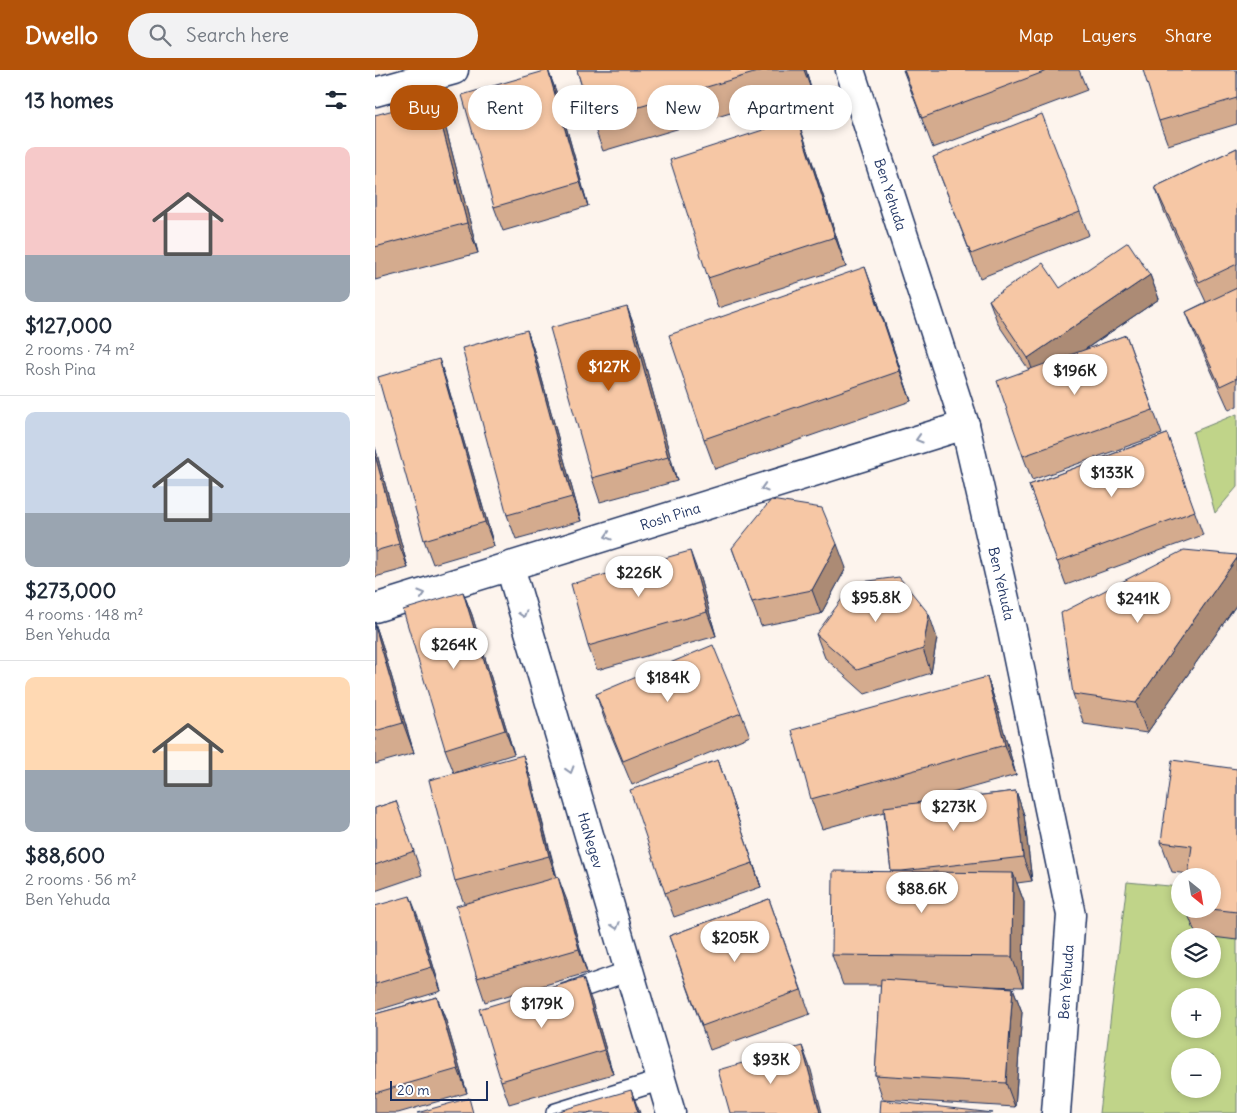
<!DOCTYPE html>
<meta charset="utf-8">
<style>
:root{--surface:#fff;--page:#f2f2f3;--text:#1f2937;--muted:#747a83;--line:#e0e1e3;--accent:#b45309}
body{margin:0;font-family:Delius,sans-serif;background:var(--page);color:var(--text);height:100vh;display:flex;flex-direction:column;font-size:19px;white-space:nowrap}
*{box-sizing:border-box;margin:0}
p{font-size:16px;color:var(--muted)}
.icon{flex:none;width:28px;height:28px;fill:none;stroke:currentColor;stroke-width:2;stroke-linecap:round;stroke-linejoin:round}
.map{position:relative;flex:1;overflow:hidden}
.side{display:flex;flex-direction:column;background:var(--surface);width:375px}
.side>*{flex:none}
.guide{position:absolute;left:15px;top:15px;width:475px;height:45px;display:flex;gap:10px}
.needle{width:32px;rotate:150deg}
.buttons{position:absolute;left:796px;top:798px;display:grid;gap:10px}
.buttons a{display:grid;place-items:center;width:50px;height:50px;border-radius:50%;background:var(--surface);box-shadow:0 2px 8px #0003;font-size:25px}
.scale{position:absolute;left:15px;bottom:12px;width:98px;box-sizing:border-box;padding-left:5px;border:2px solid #1b2f5e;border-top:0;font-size:14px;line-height:18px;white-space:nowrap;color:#1b2f5e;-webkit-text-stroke:4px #fff;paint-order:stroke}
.price{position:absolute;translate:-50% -42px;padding:0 11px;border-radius:18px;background:#fff;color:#222;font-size:16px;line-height:32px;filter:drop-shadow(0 1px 2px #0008)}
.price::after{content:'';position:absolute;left:50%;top:30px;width:15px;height:11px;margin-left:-8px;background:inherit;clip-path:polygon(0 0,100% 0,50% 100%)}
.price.on{background:var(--accent);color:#fff}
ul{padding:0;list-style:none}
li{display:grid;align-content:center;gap:10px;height:265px;padding:0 25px}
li+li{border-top:1px solid var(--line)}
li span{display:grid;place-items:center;height:155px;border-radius:10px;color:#555}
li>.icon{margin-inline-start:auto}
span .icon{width:90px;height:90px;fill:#fffc;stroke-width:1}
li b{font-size:21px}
h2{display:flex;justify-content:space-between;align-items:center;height:60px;padding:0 25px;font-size:21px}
.tag{padding:0 18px;border-radius:22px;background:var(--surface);box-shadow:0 2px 8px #0003;font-size:18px;line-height:45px}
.tag.on{background:var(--accent);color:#fff}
header{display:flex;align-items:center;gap:30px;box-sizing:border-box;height:70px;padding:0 25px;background:var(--accent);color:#fff}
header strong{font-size:24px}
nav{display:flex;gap:28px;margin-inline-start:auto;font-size:18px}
.search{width:350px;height:45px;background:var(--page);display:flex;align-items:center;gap:12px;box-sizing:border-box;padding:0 18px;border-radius:28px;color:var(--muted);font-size:19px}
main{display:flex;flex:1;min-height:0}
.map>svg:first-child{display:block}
.green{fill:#c0d489;stroke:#6e8274;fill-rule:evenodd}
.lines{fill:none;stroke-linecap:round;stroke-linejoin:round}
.lane-casing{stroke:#1b2f5e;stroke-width:22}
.street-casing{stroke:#1b2f5e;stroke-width:31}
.lane{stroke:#fff;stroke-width:19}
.street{stroke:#fff;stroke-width:28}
.wall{fill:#d4ab8e;stroke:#1b2f5e}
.shaded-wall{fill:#ac8b74;stroke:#1b2f5e}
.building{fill:#f6c7a5;stroke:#1b2f5e}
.oneway{stroke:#8d97ae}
.labels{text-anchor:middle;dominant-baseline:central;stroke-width:5;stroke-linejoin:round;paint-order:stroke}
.street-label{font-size:14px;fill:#1b2f5e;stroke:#fff}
</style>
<header>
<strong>Dwello</strong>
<div class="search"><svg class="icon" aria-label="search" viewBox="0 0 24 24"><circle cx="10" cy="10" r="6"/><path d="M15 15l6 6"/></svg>Search here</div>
<nav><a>Map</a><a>Layers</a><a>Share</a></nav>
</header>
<main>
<section class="side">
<h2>13 homes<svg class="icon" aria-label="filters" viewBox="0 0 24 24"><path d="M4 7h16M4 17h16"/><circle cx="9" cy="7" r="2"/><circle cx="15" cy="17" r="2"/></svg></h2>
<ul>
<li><span style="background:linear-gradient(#f6c9c9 70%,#9aa5b1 0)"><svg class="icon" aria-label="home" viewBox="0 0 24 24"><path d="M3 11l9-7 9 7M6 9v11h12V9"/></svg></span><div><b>$127,000</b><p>2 rooms · 74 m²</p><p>Rosh Pina</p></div></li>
<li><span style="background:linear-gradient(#c9d6e8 65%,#9aa5b1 0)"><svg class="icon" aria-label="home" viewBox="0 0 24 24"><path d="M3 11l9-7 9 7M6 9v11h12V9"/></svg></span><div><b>$273,000</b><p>4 rooms · 148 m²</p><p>Ben Yehuda</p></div></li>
<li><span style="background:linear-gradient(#ffd9b3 60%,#9aa5b1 0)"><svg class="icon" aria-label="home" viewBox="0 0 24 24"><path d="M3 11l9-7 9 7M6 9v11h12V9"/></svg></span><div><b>$88,600</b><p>2 rooms · 56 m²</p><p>Ben Yehuda</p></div></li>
</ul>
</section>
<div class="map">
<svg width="862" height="1043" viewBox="0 0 862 1043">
<rect width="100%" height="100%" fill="#fdf4ed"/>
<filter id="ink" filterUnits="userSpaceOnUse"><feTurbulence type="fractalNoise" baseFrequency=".02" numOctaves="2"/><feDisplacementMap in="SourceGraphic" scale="10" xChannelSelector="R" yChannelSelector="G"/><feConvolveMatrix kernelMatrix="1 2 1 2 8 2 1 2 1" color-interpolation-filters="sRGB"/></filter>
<g filter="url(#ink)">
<g class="green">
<path d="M862,344V417L840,443L818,362Z"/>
<path d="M752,812L805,817V839H838L862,823V1043H724ZM805,866H838V899H805ZM805,926H838V959H805ZM805,986H838V1019H805Z"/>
</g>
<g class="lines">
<defs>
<g id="lane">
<path d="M186,925L254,901"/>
<path d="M181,1043L287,1010"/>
</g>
<g id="street">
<path id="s1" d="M475,0L590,355L637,560L696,845L681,1043"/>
<path d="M0,22L79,0"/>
<path id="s2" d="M135,497L296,1043"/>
<path id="s3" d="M0,538L590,355"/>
</g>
</defs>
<use href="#lane" class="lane-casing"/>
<use href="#street" class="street-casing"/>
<use href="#lane" class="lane"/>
<use href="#street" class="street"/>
</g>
<g class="wall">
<path d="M173,0L182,24L213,136L128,161L119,137Z"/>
<path d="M202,0H431L436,19L228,81L217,51Z"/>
<path d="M528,0H704L712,20L558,78Z"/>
<path d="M862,0V54L793,75L784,51Z"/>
<path d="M0,45L71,59L103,183L0,210Z"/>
<path d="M862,78V336L854,340L820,265L811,242L831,232L789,141L780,117Z"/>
<path d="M433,79L471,197L343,238L333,208Z"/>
<path d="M558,87L705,142L714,165L605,208Z"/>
<path d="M775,205L784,229L708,281L751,265L787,364L657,410L648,386L654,300L623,254L614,230Z"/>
<path d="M501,227L536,331L340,399L329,369Z"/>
<path d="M252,237L261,261L302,411L225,432L217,408Z"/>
<path d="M152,260L160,284L206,451L141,469L132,445Z"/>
<path d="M72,313L119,476L58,494L49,470Z"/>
<path d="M792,364L828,465L691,515L654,415Z"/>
<path d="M0,377L33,498L0,507Z"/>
<path d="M357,478L471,498L446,544L386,556Z"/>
<path d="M862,485V534L772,663L709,654L698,624Z"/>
<path d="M324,505L341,566L222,600L213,576Z"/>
<path d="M88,522L97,545L139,684L79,703L70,679Z"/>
<path d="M0,553L6,571L39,683L0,694Z"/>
<path d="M441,564L562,568L556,603L490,624L450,588Z"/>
<path d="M612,607L622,637L641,705L542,733L641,721L649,745L657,811L642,813L649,832L648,917L609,916L638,918L647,942L640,1037L508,1029L500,1005L506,915H468L457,885L516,801L509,742L447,759L436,729Z"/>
<path d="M221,624L366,643L375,666L257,715L229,648Z"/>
<path d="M148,685L156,709L182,807L192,831L212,903L110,932L102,908L89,833L80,811Z"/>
<path d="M862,699V870L838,867V866L821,865L811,839H838L814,804L797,802L786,772Z"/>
<path d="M351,714L386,817L299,847L290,823Z"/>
<path d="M21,731L47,805L0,821V738Z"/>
<path d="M394,829L435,944L335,980L294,866Z"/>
<path d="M0,836L44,849L66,921L0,941Z"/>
<path d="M62,927L71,951L92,1023L23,1043H0V944Z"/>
<path d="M217,932L238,1004L134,1034L126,1011Z"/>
</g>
<g class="shaded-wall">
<path d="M173,0L182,24L213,136L205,112Z"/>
<path d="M429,0H431L436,19Z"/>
<path d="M60,29L71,59L103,183L92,153Z"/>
<path d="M422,49L433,79L471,197L460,167Z"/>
<path d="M490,197L501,227L536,331L525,301Z"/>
<path d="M775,205L784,229L662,312L653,288Z"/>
<path d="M252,237L261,261L302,411L293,387Z"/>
<path d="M152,260L160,284L206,451L197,427Z"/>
<path d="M64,289L72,313L119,476L110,452Z"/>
<path d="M0,377L33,498L24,474L0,385Z"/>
<path d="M462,474L471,498L446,544L437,520Z"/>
<path d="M315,481L324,505L341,566L332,542Z"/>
<path d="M862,488V534L772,663L761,633Z"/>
<path d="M88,522L97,545L139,684L130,660Z"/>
<path d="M554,544L562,568L556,603L548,579Z"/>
<path d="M0,553L6,571L39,683L28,653L0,556Z"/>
<path d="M612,607L622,637L641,705L630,675Z"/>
<path d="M148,685L156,709L182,810L174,786Z"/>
<path d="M343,690L351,714L386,817L378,793Z"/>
<path d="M641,721L649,745L657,811L648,787Z"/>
<path d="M638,803L649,832L648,917L637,887Z"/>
<path d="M183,807L192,831L212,903L204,879Z"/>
<path d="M35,826L44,849L66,921L57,897Z"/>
<path d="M208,908L217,932L238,1004L229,980Z"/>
<path d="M638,918L647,942L640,1037L631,1013Z"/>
<path d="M62,927L71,951L92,1023L83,999Z"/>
<path d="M427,976L436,1000L447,1043H445Z"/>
<path d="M256,1020L265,1043H263Z"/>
</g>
<g class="building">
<path d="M173,0L205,112L119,137L87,25Z"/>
<path d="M202,0H389L217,51Z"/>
<path d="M529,0H674L547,48Z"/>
<path d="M768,0H862V28L784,51Z"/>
<path d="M60,29L92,153L0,177V45Z"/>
<path d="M667,44L705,142L596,184L558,87Z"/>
<path d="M422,49L460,167L333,208L295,90Z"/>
<path d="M862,78V194L824,212L780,117Z"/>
<path d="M753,172L775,205L653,288L614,230L668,193L685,218Z"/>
<path d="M490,197L525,301L329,369L294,265Z"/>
<path d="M862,218V308L845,316L811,242Z"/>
<path d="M252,237L293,387L217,408L175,258Z"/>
<path d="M152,260L197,427L132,445L87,278Z"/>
<path d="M751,265L778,340L648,386L622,311Z"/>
<path d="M64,289L110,452L49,470L3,307Z"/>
<path d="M792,364L820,441L682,492L654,415Z"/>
<path d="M0,385L24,474L0,481Z"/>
<path d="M396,430L447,438L462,474L437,520L377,532L357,478Z"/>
<path d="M809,480L862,485V488L761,633L698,624L686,543Z"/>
<path d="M315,481L332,542L213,576L196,514Z"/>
<path d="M524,507L554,544L548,579L482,600L441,564L479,513Z"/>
<path d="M88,522L130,660L70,679L28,540Z"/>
<path d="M0,556L28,653L0,661Z"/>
<path d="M338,575L366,643L248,691L221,624Z"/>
<path d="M612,607L630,675L436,729L417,660Z"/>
<path d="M148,685L174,786L80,811L54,710Z"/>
<path d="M343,690L378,793L290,823L255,720Z"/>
<path d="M797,690L862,699V842L836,839H838V806H813L817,776L786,772Z"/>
<path d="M641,721L648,787L527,801H516L509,737Z"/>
<path d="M21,731L39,781L0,795V738Z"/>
<path d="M458,801L638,803L637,887L457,885Z"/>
<path d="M183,807L204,879L102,908L81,836Z"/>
<path d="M35,826L57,897L0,914V836Z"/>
<path d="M394,829L426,920L327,956L294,866Z"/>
<path d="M208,908L229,980L126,1011L104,939Z"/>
<path d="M506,909L638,918L631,1013L500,1005Z"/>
<path d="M62,927L83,999L0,1023V944Z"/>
<path d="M427,976L445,1043H355L343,1000Z"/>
<path d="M256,1020L263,1043H177Z"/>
<path d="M94,1028L98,1043H42Z"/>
<path d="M506,1030L618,1043H505Z"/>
</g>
<defs><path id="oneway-chevron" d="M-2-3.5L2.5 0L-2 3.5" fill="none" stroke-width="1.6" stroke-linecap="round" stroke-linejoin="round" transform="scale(1.25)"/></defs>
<g class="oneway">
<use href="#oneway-chevron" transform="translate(544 369) rotate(163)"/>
<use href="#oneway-chevron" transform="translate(389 418) rotate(163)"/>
<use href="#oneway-chevron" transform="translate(233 466) rotate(163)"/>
<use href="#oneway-chevron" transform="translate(47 524) rotate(-17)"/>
<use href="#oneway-chevron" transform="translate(148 544) rotate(73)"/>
<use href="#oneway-chevron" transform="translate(195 700) rotate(73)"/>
<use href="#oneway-chevron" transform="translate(241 856) rotate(73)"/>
</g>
</g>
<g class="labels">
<g class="street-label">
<text stroke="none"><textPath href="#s1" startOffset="131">Ben Yehuda</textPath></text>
<text stroke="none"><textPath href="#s3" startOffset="309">Rosh Pina</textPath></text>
<text stroke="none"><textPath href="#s1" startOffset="536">Ben Yehuda</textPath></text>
<text stroke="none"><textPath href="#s2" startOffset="285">HaNegev</textPath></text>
<text transform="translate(691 912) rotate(-86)">Ben Yehuda</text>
</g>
</g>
</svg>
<div class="buttons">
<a><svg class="needle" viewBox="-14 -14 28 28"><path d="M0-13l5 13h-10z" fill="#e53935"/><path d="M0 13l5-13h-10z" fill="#747a83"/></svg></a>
<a><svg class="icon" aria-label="layers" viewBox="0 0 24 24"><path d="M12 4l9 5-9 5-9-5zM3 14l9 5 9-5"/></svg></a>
<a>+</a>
<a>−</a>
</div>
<div class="scale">20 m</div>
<b class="price on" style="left:234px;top:322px">$127K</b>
<b class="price" style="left:700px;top:326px">$196K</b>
<b class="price" style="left:737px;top:428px">$133K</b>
<b class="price" style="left:264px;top:528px">$226K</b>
<b class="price" style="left:501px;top:553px">$95.8K</b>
<b class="price" style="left:763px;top:554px">$241K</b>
<b class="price" style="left:79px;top:600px">$264K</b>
<b class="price" style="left:293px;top:633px">$184K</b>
<b class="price" style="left:579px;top:762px">$273K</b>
<b class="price" style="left:547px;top:844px">$88.6K</b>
<b class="price" style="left:360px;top:893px">$205K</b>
<b class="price" style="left:167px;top:959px">$179K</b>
<b class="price" style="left:396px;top:1015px">$93K</b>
<div class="guide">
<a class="tag on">Buy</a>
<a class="tag">Rent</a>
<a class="tag">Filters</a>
<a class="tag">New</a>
<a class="tag">Apartment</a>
</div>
</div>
</main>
